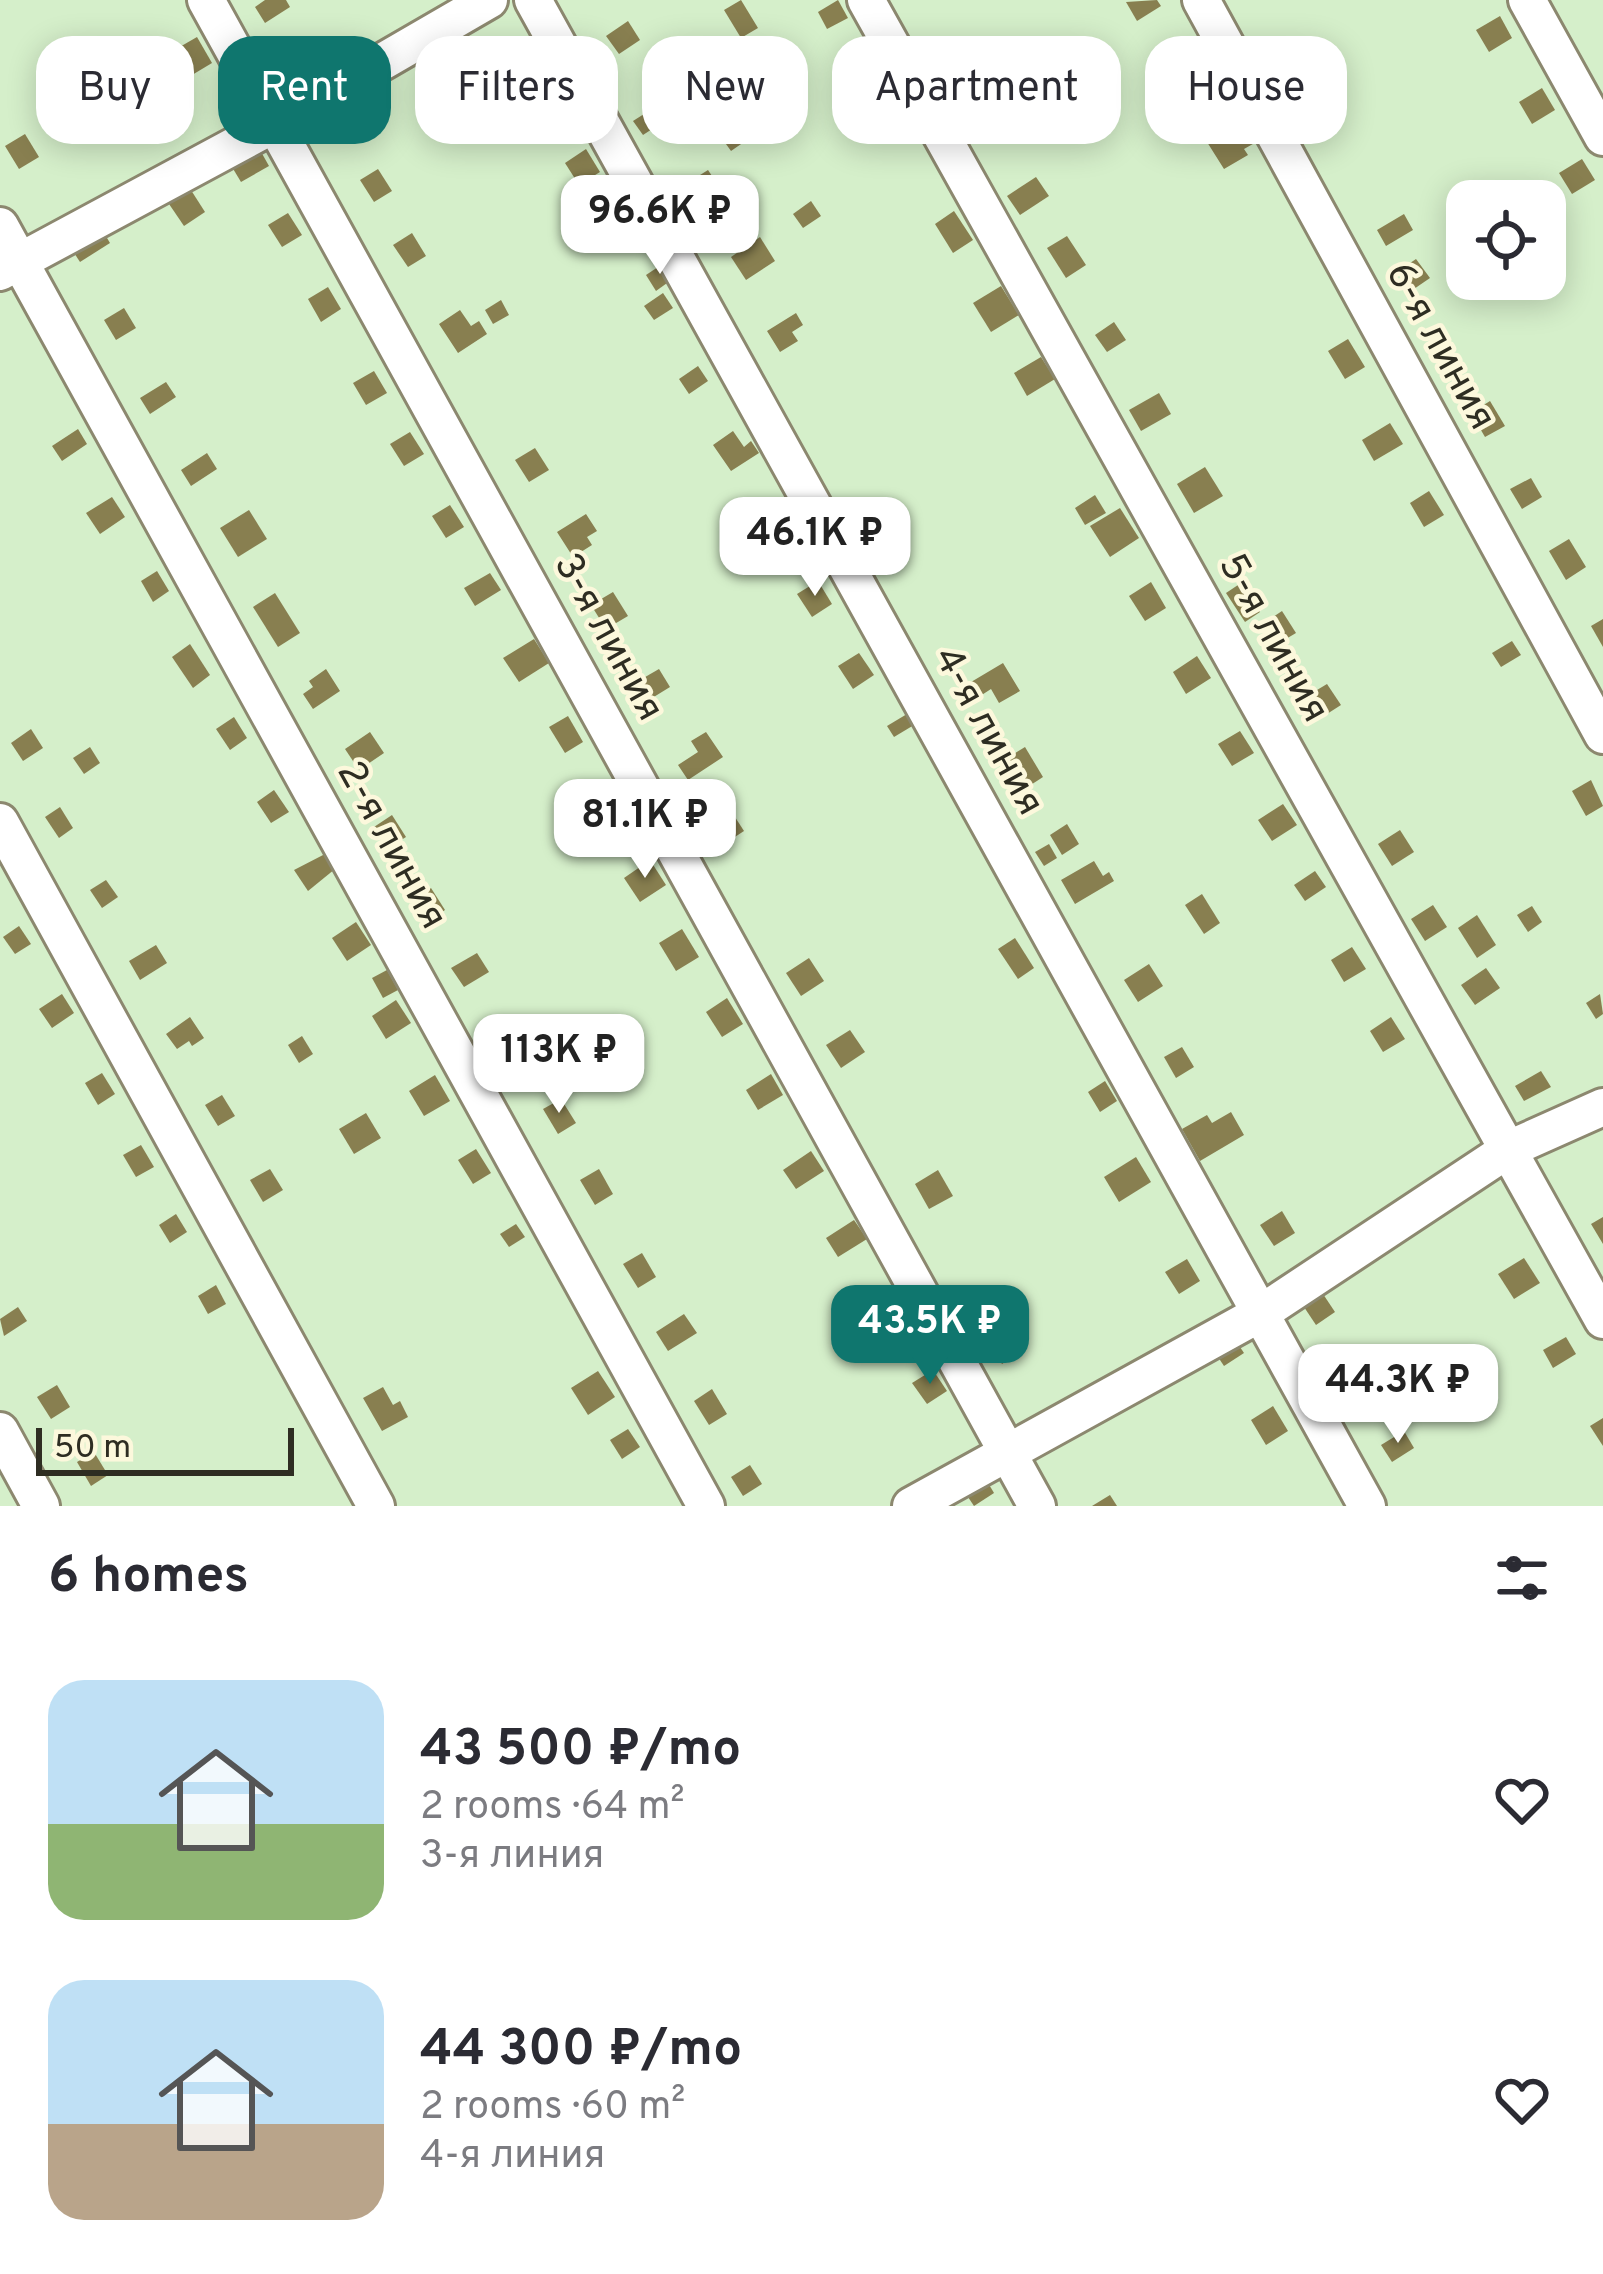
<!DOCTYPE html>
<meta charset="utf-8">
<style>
:root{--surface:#fff;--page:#f2f2f3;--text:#2b2b33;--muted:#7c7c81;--accent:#0f766e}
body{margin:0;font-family:Overpass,sans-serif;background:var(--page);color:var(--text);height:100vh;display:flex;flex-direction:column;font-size:45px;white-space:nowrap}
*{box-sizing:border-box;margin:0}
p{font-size:39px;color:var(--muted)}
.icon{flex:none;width:66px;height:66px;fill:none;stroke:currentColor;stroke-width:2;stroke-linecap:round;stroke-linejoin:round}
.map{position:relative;height:1506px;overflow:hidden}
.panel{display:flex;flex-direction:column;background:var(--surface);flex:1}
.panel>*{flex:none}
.guide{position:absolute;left:36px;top:36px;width:1533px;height:108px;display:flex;gap:24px}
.buttons{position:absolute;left:1446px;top:180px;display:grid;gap:24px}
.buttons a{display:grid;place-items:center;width:120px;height:120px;border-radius:24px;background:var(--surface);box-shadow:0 6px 30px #0003;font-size:60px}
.scale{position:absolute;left:36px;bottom:30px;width:258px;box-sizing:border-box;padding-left:12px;border:6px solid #2e2d22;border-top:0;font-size:33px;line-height:42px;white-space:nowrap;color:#2e2d22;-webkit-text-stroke:9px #fcf8dc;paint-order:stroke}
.price{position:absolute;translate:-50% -102px;padding:0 27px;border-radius:24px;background:#fff;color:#222;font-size:39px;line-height:78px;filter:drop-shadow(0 3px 6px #0008)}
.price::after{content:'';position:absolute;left:50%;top:72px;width:36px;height:27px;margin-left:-18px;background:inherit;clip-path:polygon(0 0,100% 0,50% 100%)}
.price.current{background:var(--accent);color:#fff}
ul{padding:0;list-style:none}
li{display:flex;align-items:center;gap:36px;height:300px;padding:0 48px}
li span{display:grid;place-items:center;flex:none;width:336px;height:240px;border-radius:36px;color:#555}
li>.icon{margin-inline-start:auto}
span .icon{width:144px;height:144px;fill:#fffc;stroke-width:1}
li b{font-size:51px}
h2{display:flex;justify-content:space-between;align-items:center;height:144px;padding:0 48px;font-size:51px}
.tag{padding:0 42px;border-radius:36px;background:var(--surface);box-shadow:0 6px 30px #0003;font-size:42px;line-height:108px}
.tag.current{background:var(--accent);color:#fff}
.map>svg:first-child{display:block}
.green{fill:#d5efca;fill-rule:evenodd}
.building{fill:#887f50}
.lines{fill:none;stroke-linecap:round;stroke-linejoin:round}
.minor-casing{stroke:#8c886f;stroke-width:42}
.minor{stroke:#fff;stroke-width:36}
.labels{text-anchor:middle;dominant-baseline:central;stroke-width:9;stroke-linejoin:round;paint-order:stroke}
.street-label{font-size:39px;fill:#2e2d22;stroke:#fcf8dc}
</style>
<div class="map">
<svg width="1603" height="1506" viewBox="0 0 1603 1506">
<rect width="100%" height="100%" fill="#fcf8dc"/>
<path class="green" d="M0,0H1603V1506H0ZM1467,201H1545V279H1467Z"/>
<g class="building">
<path d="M265,0H286L290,7L265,23L255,7Z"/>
<path d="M741,0L758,28L741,38L724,10Z"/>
<path d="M838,0L848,18L827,29L818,12Z"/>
<path d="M1157,0L1161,6L1137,21L1126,2Z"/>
<path d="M1500,16L1512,38L1489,52L1476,30Z"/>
<path d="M628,21L640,40L619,54L606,36Z"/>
<path d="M197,37L212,63L187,78L171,52Z"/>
<path d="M1299,39L1311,59L1293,70L1281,50Z"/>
<path d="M874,81L883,98L863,109L854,92Z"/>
<path d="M1542,88L1555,110L1532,124L1519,102Z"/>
<path d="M338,95L352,117L331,129L318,107Z"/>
<path d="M666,100L675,114L643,135L633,121Z"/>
<path d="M747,119L757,133L731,151L721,137Z"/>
<path d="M1260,124L1267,136L1244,149L1248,155L1224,169L1207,142L1229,129L1235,139Z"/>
<path d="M25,134L39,157L19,169L5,146Z"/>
<path d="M255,141L269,166L241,182L226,157Z"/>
<path d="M586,149L600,172L579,185L565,163Z"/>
<path d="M1582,159L1595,180L1572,194L1559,173Z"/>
<path d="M378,169L392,191L374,202L360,180Z"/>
<path d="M708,170L718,185L699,197L689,182Z"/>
<path d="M1036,177L1049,196L1020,215L1007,196Z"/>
<path d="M189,187L205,212L184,226L167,201Z"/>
<path d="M811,201L821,216L803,228L793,214Z"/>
<path d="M954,211L973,240L953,253L935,224Z"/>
<path d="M288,213L302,235L282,247L268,225Z"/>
<path d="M1404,214L1413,230L1386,246L1377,230Z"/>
<path d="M98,223L110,243L80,262L67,242Z"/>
<path d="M412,233L426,256L408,267L393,245Z"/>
<path d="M1067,236L1086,265L1066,278L1047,248Z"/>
<path d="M760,237L775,261L746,280L731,257Z"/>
<path d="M1416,259L1430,278L1411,291L1397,272Z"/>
<path d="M664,263L674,278L656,291L646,275Z"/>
<path d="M1001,286L1019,315L991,332L973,303Z"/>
<path d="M328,287L341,309L321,322L308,299Z"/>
<path d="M663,293L673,308L654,320L644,306Z"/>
<path d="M501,300L509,315L493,324L485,310Z"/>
<path d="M124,308L136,328L116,340L104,320Z"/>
<path d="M460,310L471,326L479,321L487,334L458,353L439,324Z"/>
<path d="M796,313L803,325L792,332L798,341L780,352L767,331Z"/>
<path d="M1114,322L1126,340L1107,352L1095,335Z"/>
<path d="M1348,339L1365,367L1345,379L1328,351Z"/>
<path d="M1041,357L1055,379L1027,396L1014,373Z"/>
<path d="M698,366L708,381L689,394L679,379Z"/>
<path d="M374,371L387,393L366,405L353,383Z"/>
<path d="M166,382L176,397L150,414L140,398Z"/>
<path d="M1159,393L1171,414L1141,431L1129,410Z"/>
<path d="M1490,401L1505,426L1485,437L1471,413Z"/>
<path d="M1390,423L1403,444L1374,461L1362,440Z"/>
<path d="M78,429L87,444L62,461L52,446Z"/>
<path d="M733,431L744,447L751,441L759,453L731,471L713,445Z"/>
<path d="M410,432L424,454L404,466L390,444Z"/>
<path d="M535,448L549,470L529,482L515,460Z"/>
<path d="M207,453L217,469L191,486L181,470Z"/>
<path d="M1205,467L1223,496L1194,513L1177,484Z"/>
<path d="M1531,478L1542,497L1522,509L1510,489Z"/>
<path d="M1429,491L1444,515L1424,527L1410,503Z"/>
<path d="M1095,495L1106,513L1085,525L1075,508Z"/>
<path d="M112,497L125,517L100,534L86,513Z"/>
<path d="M450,505L464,527L446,538L432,516Z"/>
<path d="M1120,508L1139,538L1110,557L1090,526Z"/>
<path d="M249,510L267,539L238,557L220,528Z"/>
<path d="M586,514L597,531L587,537L592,545L573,557L557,532Z"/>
<path d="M893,537L901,550L882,561L875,548Z"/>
<path d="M1569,539L1586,567L1566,580L1549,551Z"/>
<path d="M157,571L169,591L153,602L141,581Z"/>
<path d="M490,573L501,590L475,606L464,588Z"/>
<path d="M818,581L832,604L812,617L797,594Z"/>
<path d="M1151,582L1166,608L1145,621L1129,596Z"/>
<path d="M1241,583L1260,612L1245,622L1226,593Z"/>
<path d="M613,592L628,616L606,629L591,605Z"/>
<path d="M275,593L300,633L278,647L253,607Z"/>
<path d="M1282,611L1296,633L1274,646L1261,625Z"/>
<path d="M1603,619V647L1591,626Z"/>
<path d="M534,639L549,663L519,682L503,658Z"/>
<path d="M1512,641L1521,655L1501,667L1492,653Z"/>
<path d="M190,644L210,675L193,688L172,657Z"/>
<path d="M859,653L874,675L853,689L838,666Z"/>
<path d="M1197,656L1211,678L1186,694L1173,672Z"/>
<path d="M1003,663L1020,691L999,703L991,689L974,700L966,685Z"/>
<path d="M326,669L340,691L313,709L303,694L313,687L309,681Z"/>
<path d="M659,669L670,687L644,703L633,684Z"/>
<path d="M1327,684L1341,705L1316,721L1302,699Z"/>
<path d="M907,714L914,725L894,737L887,726Z"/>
<path d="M568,716L583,742L565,753L549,727Z"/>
<path d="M234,717L247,738L230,750L216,729Z"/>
<path d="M31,729L43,748L23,761L11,743Z"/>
<path d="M1240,731L1254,753L1232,766L1218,744Z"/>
<path d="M370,732L384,753L359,770L345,749Z"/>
<path d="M706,732L723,757L688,780L678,765L698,752L691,741Z"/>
<path d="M90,747L100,763L84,774L73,758Z"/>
<path d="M1025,747L1043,777L1023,790L1004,760Z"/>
<path d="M1591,780L1603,806L1586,816L1572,791Z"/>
<path d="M608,789L623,814L605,825L590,800Z"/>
<path d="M274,790L289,812L271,823L257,802Z"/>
<path d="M1283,804L1297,825L1272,841L1258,820Z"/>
<path d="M60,807L73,828L59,838L45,817Z"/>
<path d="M733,814L744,831L724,844L713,827Z"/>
<path d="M392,815L406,837L388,848L374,827Z"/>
<path d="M1067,824L1079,844L1062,855L1050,835Z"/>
<path d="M1400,830L1414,852L1392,866L1378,844Z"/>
<path d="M1049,844L1057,858L1044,866L1035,852Z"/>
<path d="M325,854L335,869L308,891L294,870Z"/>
<path d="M650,860L666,885L640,902L624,878Z"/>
<path d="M1094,861L1103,876L1109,872L1114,881L1075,904L1061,880Z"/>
<path d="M1315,871L1326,887L1305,901L1294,885Z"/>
<path d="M106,880L118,897L102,908L90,890Z"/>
<path d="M431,888L445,910L428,921L414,900Z"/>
<path d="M1202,894L1220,923L1204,934L1185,905Z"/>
<path d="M1433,905L1447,927L1425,941L1411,919Z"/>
<path d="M1532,906L1542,922L1528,932L1517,915Z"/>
<path d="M1477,915L1496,945L1477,958L1458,928Z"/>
<path d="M356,922L371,945L347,961L332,938Z"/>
<path d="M19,926L31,944L15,954L3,937Z"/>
<path d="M682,929L699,957L676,971L659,943Z"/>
<path d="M1015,938L1034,968L1018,979L998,949Z"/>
<path d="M156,945L167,963L140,980L129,961Z"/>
<path d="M1352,947L1366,969L1344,982L1331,960Z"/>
<path d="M477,953L489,972L464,987L451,968Z"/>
<path d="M809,958L824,981L801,996L786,973Z"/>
<path d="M1149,964L1163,986L1138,1002L1124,980Z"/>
<path d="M1486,968L1500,988L1475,1005L1461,985Z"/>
<path d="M387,970L398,990L383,998L372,978Z"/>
<path d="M62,994L74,1013L52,1028L39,1009Z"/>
<path d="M1600,994L1603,1014L1596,1019L1586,1003Z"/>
<path d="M727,998L743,1024L722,1037L706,1012Z"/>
<path d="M396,1000L411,1023L386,1039L372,1016Z"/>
<path d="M190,1017L204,1038L192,1046L189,1041L177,1049L166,1034Z"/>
<path d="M1391,1017L1405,1039L1383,1052L1370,1031Z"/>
<path d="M517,1027L531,1049L509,1062L495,1040Z"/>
<path d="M850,1030L865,1052L841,1068L826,1045Z"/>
<path d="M302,1036L313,1054L299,1063L288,1045Z"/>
<path d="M1182,1047L1194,1067L1176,1078L1164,1057Z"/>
<path d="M1541,1071L1551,1087L1524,1101L1515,1086Z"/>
<path d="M102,1073L115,1094L98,1105L85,1083Z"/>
<path d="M771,1074L783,1095L758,1110L746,1090Z"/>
<path d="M435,1075L450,1101L424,1116L409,1091Z"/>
<path d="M1105,1081L1117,1101L1100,1112L1088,1092Z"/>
<path d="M222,1095L235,1116L218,1126L205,1105Z"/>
<path d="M561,1099L576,1123L558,1134L543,1109Z"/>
<path d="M1231,1112L1244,1135L1200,1161L1182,1129L1207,1115L1212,1123Z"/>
<path d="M366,1113L381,1138L354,1154L339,1129Z"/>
<path d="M141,1145L154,1167L136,1177L123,1155Z"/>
<path d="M476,1149L491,1173L473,1184L458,1160Z"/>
<path d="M811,1151L824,1171L796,1189L783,1170Z"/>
<path d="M1136,1157L1151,1182L1119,1202L1104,1177Z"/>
<path d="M270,1169L283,1190L263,1202L250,1180Z"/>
<path d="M599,1169L613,1194L595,1205L580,1180Z"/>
<path d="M938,1170L953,1196L929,1209L915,1184Z"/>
<path d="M1282,1211L1295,1233L1274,1246L1260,1225Z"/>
<path d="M176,1214L187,1232L170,1243L159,1225Z"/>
<path d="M1603,1217V1244L1591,1224Z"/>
<path d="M854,1220L867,1239L838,1257L826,1238Z"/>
<path d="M516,1224L525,1237L509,1247L500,1234Z"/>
<path d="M642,1253L656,1277L638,1288L623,1264Z"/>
<path d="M1524,1258L1540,1283L1514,1299L1498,1274Z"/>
<path d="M1187,1259L1200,1281L1179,1294L1165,1272Z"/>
<path d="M216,1285L226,1304L208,1314L198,1296Z"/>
<path d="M1317,1285L1335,1312L1316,1325L1298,1298Z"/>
<path d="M896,1298L907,1318L882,1332L871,1313Z"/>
<path d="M18,1307L27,1321L4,1336L0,1319Z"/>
<path d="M684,1314L697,1333L668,1351L656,1332Z"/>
<path d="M1014,1330L1026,1348L1002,1364L990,1345Z"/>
<path d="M1232,1335L1244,1353L1224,1366L1212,1348Z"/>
<path d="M1566,1337L1576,1354L1553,1368L1543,1350Z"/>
<path d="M1359,1353L1373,1375L1351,1389L1337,1366Z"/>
<path d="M933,1370L947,1391L927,1404L912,1383Z"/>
<path d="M598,1371L615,1397L588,1415L571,1388Z"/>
<path d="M57,1385L70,1407L51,1419L37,1397Z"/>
<path d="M383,1387L393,1405L400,1401L408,1417L382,1431L363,1398Z"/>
<path d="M712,1389L727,1414L709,1425L694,1401Z"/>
<path d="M1273,1406L1288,1431L1266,1445L1251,1420Z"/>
<path d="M1603,1418V1446L1590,1426Z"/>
<path d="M628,1429L640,1447L622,1459L610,1440Z"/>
<path d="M1404,1431L1414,1448L1392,1462L1381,1445Z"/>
<path d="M94,1452L108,1475L91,1486L77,1462Z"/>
<path d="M750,1465L762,1484L743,1496L731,1477Z"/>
<path d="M981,1471L994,1493L974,1506L960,1485Z"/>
<path d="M1110,1495L1117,1506H1092Z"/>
</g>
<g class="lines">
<defs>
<g id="minor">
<path d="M206,0L1037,1506"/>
<path d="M533,0L1367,1506"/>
<path d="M866,0L1603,1320"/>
<path d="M1201,0L1603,735"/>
<path d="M1527,0L1603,137"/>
<path d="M0,226L706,1506"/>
<path d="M0,272L275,124L489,0"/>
<path d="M0,822L376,1506"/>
<path d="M0,1431L41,1506"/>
<path d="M911,1506L1261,1313L1509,1149L1603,1107"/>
</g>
</defs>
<use href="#minor" class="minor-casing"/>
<use href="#minor" class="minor"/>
</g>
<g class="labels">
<g class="street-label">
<text transform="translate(1439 347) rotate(61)">6-я линия</text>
<text transform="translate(607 638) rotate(61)">3-я линия</text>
<text transform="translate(1272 639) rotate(61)">5-я линия</text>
<text transform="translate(987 732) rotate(61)">4-я линия</text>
<text transform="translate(390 846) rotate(61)">2-я линия</text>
</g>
</g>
</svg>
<div class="buttons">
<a><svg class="icon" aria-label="locate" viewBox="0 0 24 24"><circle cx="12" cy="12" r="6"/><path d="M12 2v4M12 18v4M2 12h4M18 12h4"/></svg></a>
</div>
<div class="scale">50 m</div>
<b class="price" style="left:660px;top:277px">96.6K ₽</b>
<b class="price" style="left:815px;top:599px">46.1K ₽</b>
<b class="price" style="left:645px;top:881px">81.1K ₽</b>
<b class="price" style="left:559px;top:1116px">113K ₽</b>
<b class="price current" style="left:930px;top:1387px">43.5K ₽</b>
<b class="price" style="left:1398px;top:1446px">44.3K ₽</b>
<div class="guide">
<a class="tag">Buy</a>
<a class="tag current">Rent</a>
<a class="tag">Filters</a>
<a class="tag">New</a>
<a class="tag">Apartment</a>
<a class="tag">House</a>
</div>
</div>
<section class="panel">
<h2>6 homes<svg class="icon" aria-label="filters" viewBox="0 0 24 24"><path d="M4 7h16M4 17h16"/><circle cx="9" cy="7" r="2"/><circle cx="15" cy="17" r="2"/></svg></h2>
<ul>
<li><span style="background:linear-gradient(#bfe0f5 60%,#8fb573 0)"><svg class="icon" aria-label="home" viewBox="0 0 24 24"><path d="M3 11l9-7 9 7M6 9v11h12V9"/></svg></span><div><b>43 500 ₽/mo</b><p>2 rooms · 64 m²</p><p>3-я линия</p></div><svg class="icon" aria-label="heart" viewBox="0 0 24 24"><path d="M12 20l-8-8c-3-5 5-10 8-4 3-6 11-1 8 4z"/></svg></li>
<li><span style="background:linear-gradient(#bfe0f5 60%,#b9a48a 0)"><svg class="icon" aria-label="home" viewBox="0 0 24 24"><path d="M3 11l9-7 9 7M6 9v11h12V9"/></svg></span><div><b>44 300 ₽/mo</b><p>2 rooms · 60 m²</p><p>4-я линия</p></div><svg class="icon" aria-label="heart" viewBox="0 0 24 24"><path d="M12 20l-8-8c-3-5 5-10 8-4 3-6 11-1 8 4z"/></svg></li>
</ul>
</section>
